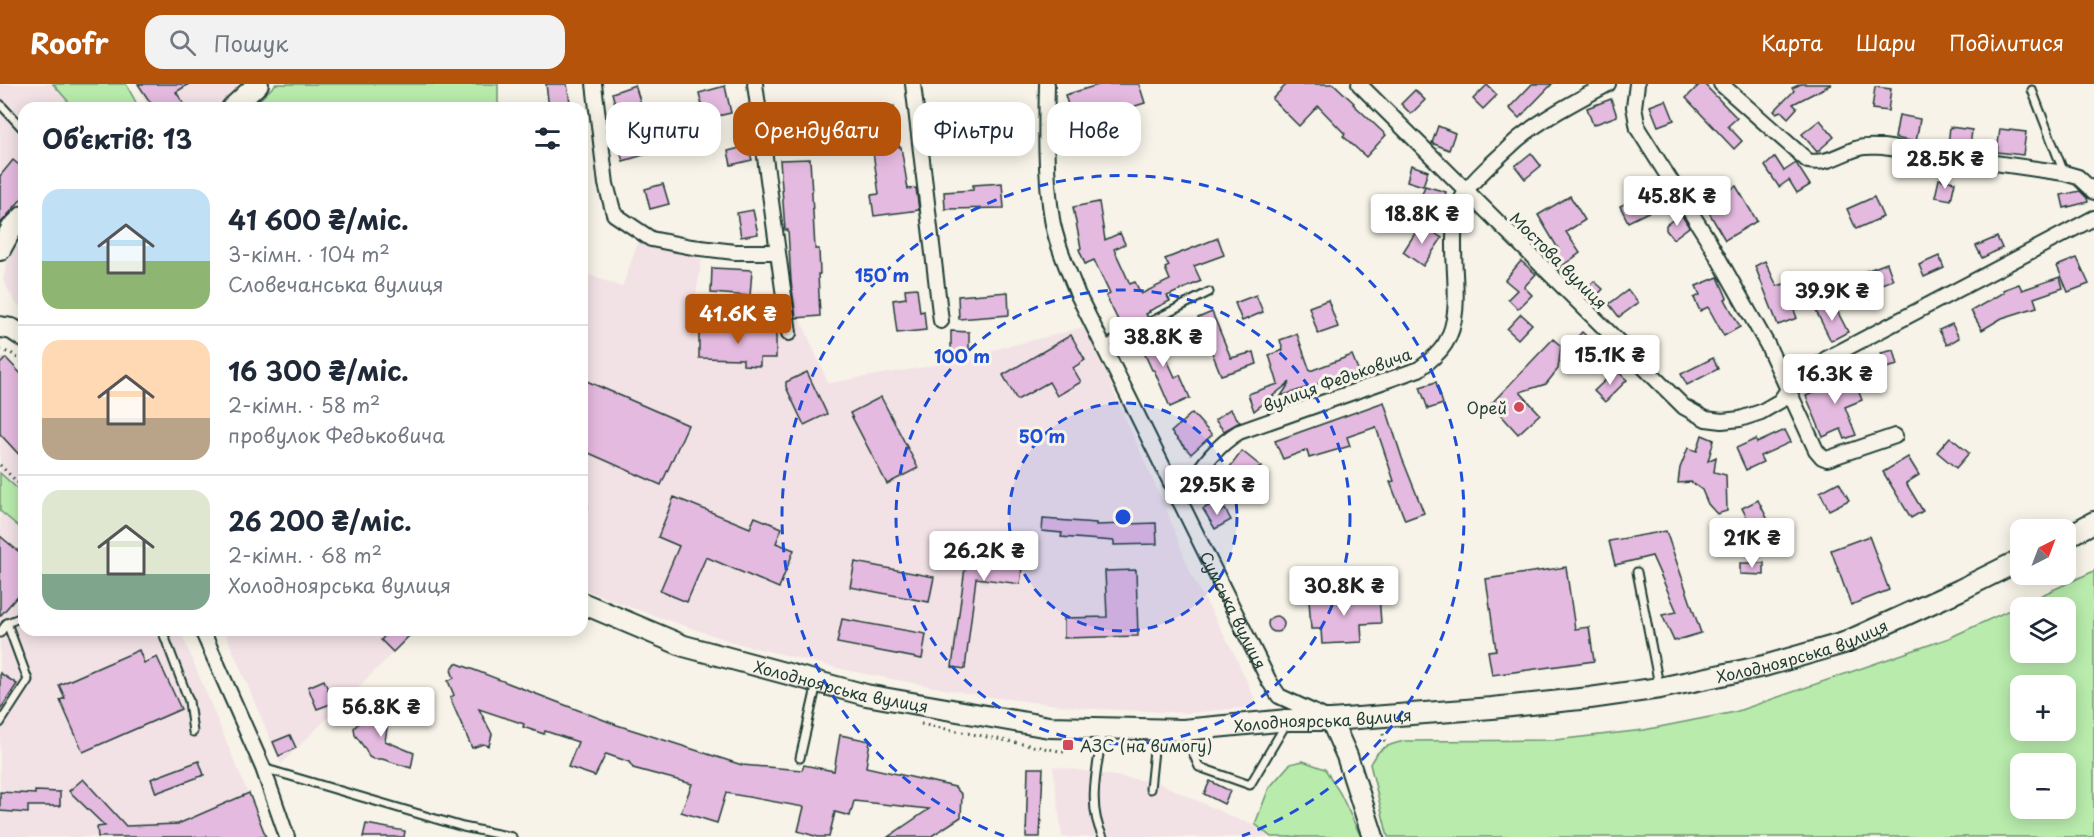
<!DOCTYPE html>
<html lang="uk">
<meta charset="utf-8">
<style>
:root{--surface:#fff;--page:#f2f2f3;--text:#1f2937;--muted:#747a83;--line:#e0e1e3;--accent:#b45309}
body{margin:0;font-family:"Playpen Sans",sans-serif;background:var(--page);color:var(--text);height:100vh;display:flex;flex-direction:column;font-size:22px;white-space:nowrap}
*{box-sizing:border-box;margin:0}
p{font-size:20px;color:var(--muted)}
.icon{flex:none;width:33px;height:33px;fill:none;stroke:currentColor;stroke-width:2;stroke-linecap:round;stroke-linejoin:round}
.map{position:relative;flex:1;overflow:hidden}
.drawer{position:absolute;left:18px;top:18px;width:570px;height:534px;display:flex;flex-direction:column;background:var(--surface);border-radius:18px;box-shadow:0 3px 15px #0003}
.drawer>*{flex:none}
.top-card{position:absolute;left:606px;top:18px;width:570px;height:54px;display:flex;gap:12px}
.needle{width:39px;rotate:42deg}
.tools{position:absolute;left:2010px;top:435px;display:grid;gap:12px}
.tools a{display:grid;place-items:center;width:66px;height:66px;border-radius:12px;background:var(--surface);box-shadow:0 3px 15px #0003;font-size:30px}
.price{position:absolute;translate:-50% -51px;padding:0 14px;border-radius:6px;background:#fff;color:#222;font-size:20px;line-height:39px;filter:drop-shadow(0 2px 3px #0008)}
.price::after{content:'';position:absolute;left:50%;top:36px;width:18px;height:14px;margin-left:-9px;background:inherit;clip-path:polygon(0 0,100% 0,50% 100%)}
.price.on{background:var(--accent);color:#fff}
ul{padding:0;list-style:none}
li{display:flex;align-items:center;gap:18px;height:150px;padding:0 24px}
li+li{border-top:2px solid var(--line)}
li span{display:grid;place-items:center;flex:none;width:168px;height:120px;border-radius:18px;color:#555}
li>.icon{margin-inline-start:auto}
span .icon{width:72px;height:72px;fill:#fffc;stroke-width:1}
li b{font-size:26px}
h2{display:flex;justify-content:space-between;align-items:center;height:72px;padding:0 24px;font-size:26px}
.chip{padding:0 21px;border-radius:18px;background:var(--surface);box-shadow:0 3px 15px #0003;font-size:21px;line-height:54px}
.chip.on{background:var(--accent);color:#fff}
header{display:flex;align-items:center;gap:36px;box-sizing:border-box;height:84px;padding:0 30px;background:var(--accent);color:#fff}
header strong{font-size:28px}
nav{display:flex;gap:33px;margin-inline-start:auto;font-size:21px}
.search{width:420px;height:54px;background:var(--page);display:flex;align-items:center;gap:15px;box-sizing:border-box;padding:0 21px;border-radius:18px;color:var(--muted);font-size:22px}
.map>svg:first-child{display:block}
.built{fill:#f2e2e6}
.green{fill:#b8ebac;stroke:#6c9470;stroke-width:1.5;fill-rule:evenodd}
.building{fill:#e5bae0;stroke:#1f3d34;stroke-width:1.5}
.lines{fill:none;stroke-linecap:round;stroke-linejoin:round}
.lane-casing{stroke:#1f3d34;stroke-width:11}
.street-casing{stroke:#1f3d34;stroke-width:18}
.secondary-casing{stroke:#1f3d34;stroke-width:24}
.path{stroke:#1f3d34;stroke-width:3;stroke-dasharray:1.5 4.5;stroke-linecap:butt}
.lane{stroke:#f7f3e8;stroke-width:7}
.street{stroke:#f7f3e8;stroke-width:14}
.secondary{stroke:#f7f3e8;stroke-width:20}
.ring{fill:none;stroke:#1d4ed8;stroke-width:3;stroke-dasharray:10 8}
.poi-dot{fill:#d1495b;stroke:#f7f3e8;stroke-width:2}
.labels{text-anchor:middle;dominant-baseline:central;stroke-width:6;stroke-linejoin:round;paint-order:stroke}
.street-label{font-size:16px;fill:#1f3d34;stroke:#f7f3e8}
.poi-label{font-size:16px;fill:#1f3d34;stroke:#f7f3e8;text-anchor:end}
.centre{fill:#1d4ed8;stroke:#f7f3e8;stroke-width:3}
.ring-label{font-size:18px;text-anchor:middle;font-weight:bold;fill:#1d4ed8;stroke:#f7f3e8;stroke-width:6;stroke-linejoin:round;paint-order:stroke}
</style>
<header>
<strong>Roofr</strong>
<div class="search"><svg class="icon" aria-label="search" viewBox="0 0 24 24"><circle cx="10" cy="10" r="6"/><path d="M15 15l6 6"/></svg>Пошук</div>
<nav><a>Карта</a><a>Шари</a><a>Поділитися</a></nav>
</header>
<div class="map">
<svg width="2094" height="753" viewBox="0 0 2094 753">
<rect width="100%" height="100%" fill="#f7f3e8"/>
<filter id="ink" filterUnits="userSpaceOnUse"><feTurbulence type="fractalNoise" baseFrequency=".0167" numOctaves="2"/><feDisplacementMap in="SourceGraphic" scale="12" xChannelSelector="R" yChannelSelector="G"/><feConvolveMatrix kernelMatrix="1 2 1 2 8 2 1 2 1" color-interpolation-filters="sRGB"/></filter>
<g filter="url(#ink)">
<g class="built">
<path d="M0,0H53L74,24H24V118L0,145Z"/>
<path d="M137,0H244L212,24H148Z"/>
<path d="M24,151V226L15,218L3,196L7,178Z"/>
<path d="M640,153L702,175L692,235L801,236L828,299L925,283L1085,243L1169,432L1192,492L1233,567L1258,622L1190,629L1094,625L981,612L850,587L735,559L618,519L582,504V188L622,203Z"/>
<path d="M0,271L6,274L24,293V546H180L266,753H0Z"/>
<path d="M224,546H416L281,680Z"/>
<path d="M1053,682L1159,699L1239,736L1255,740L1271,753H1062Z"/>
</g>
<g class="green">
<path d="M53,0H126L139,24H74Z"/>
<path d="M276,0H498V24H251Z"/>
<path d="M0,389L19,406H24V447L0,427Z"/>
<path d="M2094,487V753H1388L1370,680C1378,664 1387,661 1404,657L1555,656L1644,646L1735,628L1949,554ZM2020,524H2066V568H2020ZM2020,602H2066V646H2020ZM2020,680H2066V724H2020Z"/>
<path d="M1303,677L1325,685L1340,709L1361,753H1271L1255,740L1269,704L1290,680Z"/>
</g>
<g class="building">
<path d="M138,0H189L176,8L184,20L178,24H154Z"/>
<path d="M546,0H567L571,24H549Z"/>
<path d="M1101,0H1139L1145,19L1074,41L1065,11Z"/>
<path d="M1287,0H1334L1354,19L1353,20L1386,51L1366,73L1343,52L1345,50L1318,22L1299,42L1272,15Z"/>
<path d="M1532,0H1552L1519,34L1509,24Z"/>
<path d="M1700,0H1704L1737,34L1728,42L1742,57L1734,65L1686,14Z"/>
<path d="M1801,0H1832L1793,20L1797,24L1788,34L1781,27L1776,29L1774,27L1794,7L1792,4Z"/>
<path d="M635,1L642,23L618,30L612,9Z"/>
<path d="M1487,1L1497,11L1483,25L1473,15Z"/>
<path d="M725,2L731,29L705,35L699,9Z"/>
<path d="M1875,3L1891,5L1888,27L1872,25Z"/>
<path d="M1415,6L1425,16L1411,30L1401,20Z"/>
<path d="M1611,15L1617,32L1593,41L1587,24Z"/>
<path d="M1666,16L1674,36L1658,42L1650,22Z"/>
<path d="M894,22L899,63H901L908,105L916,104L919,126L874,132L871,111L879,110L867,26Z"/>
<path d="M1899,31L1920,35L1916,58L1895,54Z"/>
<path d="M1820,36L1834,53L1817,68L1802,50Z"/>
<path d="M1438,42L1455,49L1449,66L1432,59Z"/>
<path d="M1950,43L1972,46L1970,64L1948,61Z"/>
<path d="M2000,45L2026,48L2023,71L1997,68Z"/>
<path d="M640,48L647,70L623,77L616,55Z"/>
<path d="M748,62L752,76L731,81L728,67Z"/>
<path d="M1531,69L1541,82L1525,95L1515,82Z"/>
<path d="M1775,73L1784,87L1796,79L1810,101L1797,109L1789,96L1779,103L1765,82Z"/>
<path d="M810,75L815,165H819L820,190H818L820,232L796,234L791,197L788,146H785L780,76Z"/>
<path d="M13,76L24,85V112L0,140V92Z"/>
<path d="M1411,81L1428,87L1423,102L1407,97Z"/>
<path d="M1939,95L1955,98L1951,116L1935,113Z"/>
<path d="M1002,99L1004,124L945,125L944,108L973,106V101Z"/>
<path d="M663,100L669,120L650,125L645,105Z"/>
<path d="M1425,102L1446,108L1442,123L1420,116Z"/>
<path d="M1736,102L1757,137L1725,156L1704,120Z"/>
<path d="M1656,105L1663,121L1628,138L1620,122Z"/>
<path d="M2080,107L2087,114L2088,118L2064,124L2061,111Z"/>
<path d="M1570,112L1585,136L1566,148L1580,169L1558,185L1548,174L1559,166L1538,131Z"/>
<path d="M1874,113L1883,133L1856,145L1847,125Z"/>
<path d="M1099,118L1105,156L1120,149L1125,160L1114,165L1130,200L1135,198L1141,210L1170,196L1165,184L1169,182L1165,175L1218,154L1224,171L1194,182L1201,197L1167,212L1170,217L1149,227L1150,228L1146,230L1148,233L1132,241L1130,238L1121,242L1106,212L1110,210L1094,176L1085,180L1079,165L1081,164L1073,123Z"/>
<path d="M753,126L758,150L741,153L737,129Z"/>
<path d="M1681,130L1689,143L1673,155L1666,146V141Z"/>
<path d="M1421,140L1442,154L1423,182L1403,168Z"/>
<path d="M1997,153L2002,164L1982,174L1976,162Z"/>
<path d="M1939,172L1944,184L1924,193L1919,181Z"/>
<path d="M2077,174L2089,200L2068,208L2057,182Z"/>
<path d="M1521,177L1536,190L1524,203L1532,211L1518,225L1508,215L1517,206L1505,196Z"/>
<path d="M1765,177L1777,202L1784,200L1797,234L1778,241L1755,182Z"/>
<path d="M1887,179L1893,196L1873,203L1871,198L1838,203L1837,198Z"/>
<path d="M712,184L752,186L750,212L711,209Z"/>
<path d="M1718,193L1727,214L1725,215L1740,243L1724,252L1708,223L1700,227L1694,214L1700,211L1696,202Z"/>
<path d="M2060,193L2063,204L2034,214L2037,223L2002,234L1982,246L1971,227L2004,208L2003,206L2019,200L2022,206Z"/>
<path d="M1594,197L1603,205L1592,217L1583,208Z"/>
<path d="M917,204L920,228L924,227L926,246L897,249L893,216L906,214L905,205Z"/>
<path d="M1628,206L1638,219L1619,233L1609,220Z"/>
<path d="M1008,208L1009,231L959,235L958,212Z"/>
<path d="M1256,211L1263,228L1242,237L1235,219Z"/>
<path d="M1328,216L1338,243L1318,250L1309,223Z"/>
<path d="M1833,219L1848,248L1831,257L1816,227Z"/>
<path d="M1212,228L1231,274L1254,268L1257,280L1221,291L1198,234Z"/>
<path d="M1521,230L1532,240L1518,255L1507,245Z"/>
<path d="M1952,240L1959,254L1947,261L1939,246Z"/>
<path d="M1152,243L1175,293L1180,291L1190,314L1170,323L1154,286H1152L1136,251Z"/>
<path d="M699,244L776,246V274H760V282L743,281V275L699,274Z"/>
<path d="M951,247L969,248V269H951Z"/>
<path d="M1582,248L1598,263L1581,281L1565,266Z"/>
<path d="M1297,250L1310,287L1352,271L1359,288L1332,298L1331,296L1281,312L1290,298L1254,327L1248,310L1278,300L1269,271L1283,266L1280,256Z"/>
<path d="M1071,251L1085,276L1073,284L1081,298L1057,312L1049,298L1017,316L1003,291Z"/>
<path d="M1553,255L1561,262L1558,285L1546,300L1520,308L1540,330L1518,350L1491,320Z"/>
<path d="M1894,266L1898,281L1886,284L1881,269Z"/>
<path d="M6,274L24,293V376L0,350V280Z"/>
<path d="M1713,274L1718,285L1687,301L1681,290Z"/>
<path d="M1850,285L1862,316L1845,323L1856,351L1845,355L1841,345L1823,353L1806,312L1832,301L1828,294Z"/>
<path d="M1616,286L1627,296L1605,318L1594,307Z"/>
<path d="M807,288L827,330L804,341L786,303V298Z"/>
<path d="M582,295L688,341L661,401L582,366Z"/>
<path d="M1436,298L1443,320L1428,325L1420,303Z"/>
<path d="M881,313L918,384L887,400L850,329Z"/>
<path d="M1384,318L1402,374L1424,429L1405,436L1390,398L1394,397L1376,343L1347,353L1350,362L1309,374L1307,366L1283,375L1275,357Z"/>
<path d="M1230,325L1240,338L1224,347L1215,336Z"/>
<path d="M1192,329L1212,351L1191,370L1171,348Z"/>
<path d="M1785,346L1791,358L1760,372L1763,378L1746,386L1736,364L1756,355L1757,359Z"/>
<path d="M1702,351L1714,356L1708,377L1716,373L1714,388L1726,391L1727,427L1717,430L1708,420L1702,406L1691,398L1678,399L1680,384L1688,364L1697,367Z"/>
<path d="M1950,353L1969,369L1956,384L1937,368Z"/>
<path d="M1242,367L1262,383L1254,386L1262,392L1247,413L1224,396V391Z"/>
<path d="M1908,373L1919,391L1906,399L1923,427L1911,434L1883,388Z"/>
<path d="M1839,398L1849,416L1829,426L1820,408Z"/>
<path d="M674,413L750,444L755,433L782,444L776,459L794,466L779,504L706,473L687,518L660,507L679,462L658,453Z"/>
<path d="M1758,416L1768,436L1752,444L1742,424Z"/>
<path d="M1215,418L1221,428L1225,425L1231,436L1215,445L1203,425Z"/>
<path d="M1043,435L1096,439V441L1156,439L1157,460L1114,461V457L1061,453L1062,449L1042,447Z"/>
<path d="M1666,447L1701,549L1674,557L1662,531L1677,528L1652,472L1615,481L1609,457Z"/>
<path d="M0,452L18,467L24,460V505L0,532Z"/>
<path d="M1869,452L1889,506L1851,521L1831,466Z"/>
<path d="M969,453L1025,461L1020,500L976,494L965,585L952,583Z"/>
<path d="M855,478L934,493L929,518L850,503Z"/>
<path d="M1740,479H1764V491L1740,490Z"/>
<path d="M1566,483L1575,545L1589,543L1594,577L1492,591L1488,567L1496,566L1486,495Z"/>
<path d="M1136,486L1138,552L1064,554V534L1107,533L1105,487Z"/>
<path d="M1379,511L1381,539L1361,540L1362,558L1322,560L1321,545H1311L1309,516Z"/>
<circle cx="1276" cy="540" r="8"/>
<path d="M842,535L926,550L922,575L837,559Z"/>
<path d="M390,546H415L393,568L381,556Z"/>
<path d="M139,566L144,579L157,573L181,625L83,668L60,616L65,614L59,601Z"/>
<path d="M456,579L617,641L742,681L802,686L804,681L834,687L840,651L870,657L866,683L955,703L962,711L961,733L930,753H888L929,725L854,717L850,732L835,728L829,753H818L798,747L804,723L726,709L717,739L681,728L692,700L633,684L629,678L606,670L595,692L568,683L578,658L545,647L544,650L523,643L524,640L479,625L492,650L489,662L483,660L472,664L450,614L454,611L448,597L454,594L451,586Z"/>
<path d="M0,589L17,600L0,626Z"/>
<path d="M324,596L333,619L317,625L308,603Z"/>
<path d="M380,616L390,626L385,657L414,669L411,684L382,675H373L369,673L366,666L355,651L354,644Z"/>
<path d="M290,651L296,664L279,672L273,658Z"/>
<path d="M199,677L204,691L156,709L151,695Z"/>
<path d="M1028,684H1043L1040,753H1026Z"/>
<path d="M83,695L126,742L178,740L249,709L266,753H98L97,743L105,742L69,707Z"/>
<path d="M1210,697L1230,707L1224,720L1204,710Z"/>
<path d="M35,707L60,708V722H28V729L0,727V708L35,710Z"/>
<path d="M366,740L405,747L404,753H363Z"/>
</g>
<g class="lines">
<defs>
<g id="lane">
<path d="M2032,6L2064,89"/>
<path d="M0,20L24,46"/>
<path d="M1103,262L1209,208"/>
<path d="M582,422L583,423"/>
<path d="M1637,488L1659,601"/>
<path d="M162,546L189,617L193,648"/>
<path d="M0,549L7,539L24,532"/>
<path d="M0,639L28,596L7,539"/>
<path d="M1184,648L1199,683L1250,701L1286,640"/>
<path d="M800,674L817,599"/>
<path d="M263,684L463,743L512,753"/>
<path d="M1150,705L1156,647"/>
<path d="M1103,753C1086,721 1098,681 1103,646"/>
</g>
<g id="street">
<path d="M594,0L606,100L614,130L651,155L692,163L735,168H777"/>
<path d="M755,0L789,249"/>
<path d="M913,0L941,237"/>
<path id="s1" d="M1047,0C1046,45 1045,90 1052,135C1056,160 1068,185 1077,209L1269,597L1279,612L1322,632"/>
<path d="M1359,0L1684,323L1706,335L1722,337L1740,335L1761,328L1780,317L1789,304L1826,275L2094,134"/>
<path d="M1637,0L1634,23L1638,45L1707,154L1768,262L1816,366L1822,373L1827,375L1895,352"/>
<path d="M1721,0L1808,77C1827,81 1841,69 1859,64C1866,62 1875,63 1883,63L2064,89L2078,93L2094,108"/>
<path d="M1179,416C1197,391 1212,364 1239,348L1419,285C1429,278 1438,271 1445,260C1471,219 1438,151 1466,107C1472,98 1483,88 1491,80C1500,72 1509,63 1518,55C1545,33 1578,16 1608,0"/>
<path d="M202,546L263,684L287,753"/>
</g>
<g id="secondary">
<path d="M232,24L258,0"/>
<path d="M0,166L12,144L24,132"/>
<path d="M0,243L12,245L24,253"/>
<path d="M2066,453L2094,438"/>
<path id="s2" d="M582,519L684,562L866,611L1049,643L1183,646L1288,636H1331L1492,624L1590,614L1660,604L1764,582L1844,559L1960,506L2020,476"/>
<path d="M1331,636L1347,672L1373,753"/>
</g>
</defs>
<use href="#lane" class="lane-casing"/>
<use href="#street" class="street-casing"/>
<use href="#secondary" class="secondary-casing"/>
<g class="path">
<path d="M0,266L11,269L24,279"/>
<path d="M0,381L20,401H24"/>
<path d="M921,640L1064,668"/>
<path d="M1383,650L1385,658"/>
</g>
<use href="#lane" class="lane"/>
<use href="#street" class="street"/>
<use href="#secondary" class="secondary"/>
</g>
</g>
<circle cx="1123" cy="433" r="114" fill="#1d4ed8" fill-opacity=".12"/>
<g class="ring">
<circle cx="1123" cy="433" r="114"/>
<circle cx="1123" cy="433" r="227"/>
<path d="M1004 752A341 341 0 1 1 1242 752"/>
</g>
<g class="poi-dot">
<circle cx="1519" cy="323" r="6"/>
<rect x="1062" y="655" width="12" height="12" rx="3"/>
</g>
<g class="labels">
<g class="street-label">
<text transform="translate(1559 176) rotate(45)">Мостова вулиця</text>
<text transform="translate(1337 295) rotate(-20)">вулиця Федьковича</text>
<text stroke="none"><textPath href="#s1" startOffset="567">Сумська вулиця</textPath></text>
<text stroke="none"><textPath href="#s2" startOffset="1245">Холодноярська вулиця</textPath></text>
<text stroke="none"><textPath href="#s2" startOffset="273">Холодноярська вулиця</textPath></text>
<text stroke="none"><textPath href="#s2" startOffset="759">Холодноярська вулиця</textPath></text>
</g>
<g class="poi-label">
<text x="1507" y="323">Орей</text>
<text x="1080" y="661" text-anchor="start">АЗС (на вимогу)</text>
</g>
</g>
<circle cx="1123" cy="433" r="9" class="centre"/>
<g class="ring-label">
<text x="882" y="198">150 m</text>
<text x="962" y="279">100 m</text>
<text x="1042" y="359">50 m</text>
</g>
</svg>
<div class="tools">
<a><svg class="needle" viewBox="-14 -14 28 28"><path d="M0-13l5 13h-10z" fill="#e53935"/><path d="M0 13l5-13h-10z" fill="#747a83"/></svg></a>
<a><svg class="icon" aria-label="layers" viewBox="0 0 24 24"><path d="M12 4l9 5-9 5-9-5zM3 14l9 5 9-5"/></svg></a>
<a>+</a>
<a>−</a>
</div>
<b class="price" style="left:1945px;top:106px">28.5K ₴</b>
<b class="price" style="left:1677px;top:143px">45.8K ₴</b>
<b class="price" style="left:1422px;top:161px">18.8K ₴</b>
<b class="price" style="left:1832px;top:238px">39.9K ₴</b>
<b class="price on" style="left:738px;top:261px">41.6K ₴</b>
<b class="price" style="left:1163px;top:284px">38.8K ₴</b>
<b class="price" style="left:1610px;top:302px">15.1K ₴</b>
<b class="price" style="left:1835px;top:321px">16.3K ₴</b>
<b class="price" style="left:1217px;top:432px">29.5K ₴</b>
<b class="price" style="left:1752px;top:485px">21K ₴</b>
<b class="price" style="left:984px;top:498px">26.2K ₴</b>
<b class="price" style="left:1344px;top:533px">30.8K ₴</b>
<b class="price" style="left:381px;top:654px">56.8K ₴</b>
<div class="top-card">
<a class="chip">Купити</a>
<a class="chip on">Орендувати</a>
<a class="chip">Фільтри</a>
<a class="chip">Нове</a>
</div>
<section class="drawer">
<h2>Об’єктів: 13<svg class="icon" aria-label="filters" viewBox="0 0 24 24"><path d="M4 7h16M4 17h16"/><circle cx="9" cy="7" r="2"/><circle cx="15" cy="17" r="2"/></svg></h2>
<ul>
<li><span style="background:linear-gradient(#bfe0f5 60%,#8fb573 0)"><svg class="icon" aria-label="home" viewBox="0 0 24 24"><path d="M3 11l9-7 9 7M6 9v11h12V9"/></svg></span><div><b>41 600 ₴/міс.</b><p>3-кімн. · 104 m²</p><p>Словечанська вулиця</p></div></li>
<li><span style="background:linear-gradient(#ffd9b3 65%,#b9a48a 0)"><svg class="icon" aria-label="home" viewBox="0 0 24 24"><path d="M3 11l9-7 9 7M6 9v11h12V9"/></svg></span><div><b>16 300 ₴/міс.</b><p>2-кімн. · 58 m²</p><p>провулок Федьковича</p></div></li>
<li><span style="background:linear-gradient(#dfe7d0 70%,#7fa58c 0)"><svg class="icon" aria-label="home" viewBox="0 0 24 24"><path d="M3 11l9-7 9 7M6 9v11h12V9"/></svg></span><div><b>26 200 ₴/міс.</b><p>2-кімн. · 68 m²</p><p>Холодноярська вулиця</p></div></li>
</ul>
</section>
</div>
